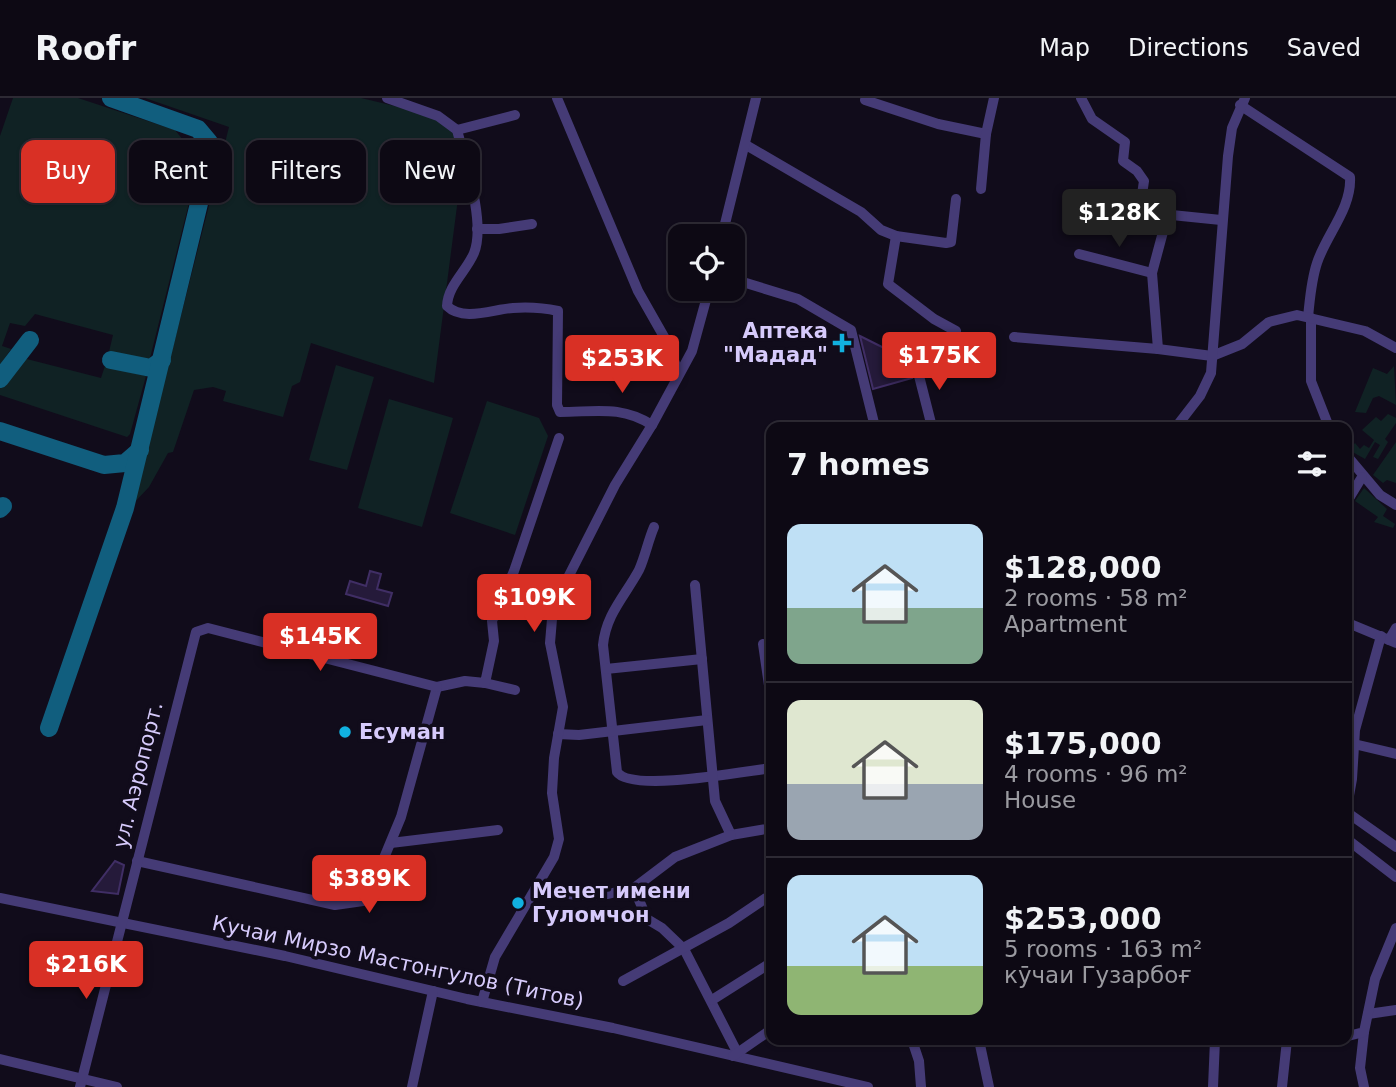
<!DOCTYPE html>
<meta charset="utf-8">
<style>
:root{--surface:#0d0914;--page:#1b1722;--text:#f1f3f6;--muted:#9a9aa0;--line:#2d2a34;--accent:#d93025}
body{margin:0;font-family:"DejaVu Sans",sans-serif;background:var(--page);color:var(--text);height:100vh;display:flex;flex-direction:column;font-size:26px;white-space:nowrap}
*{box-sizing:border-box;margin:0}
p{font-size:23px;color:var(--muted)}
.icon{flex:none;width:38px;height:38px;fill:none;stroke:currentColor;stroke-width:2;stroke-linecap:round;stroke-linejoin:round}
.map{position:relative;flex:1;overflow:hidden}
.side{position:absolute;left:766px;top:324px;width:586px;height:623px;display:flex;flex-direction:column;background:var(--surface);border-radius:14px;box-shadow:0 2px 5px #0004,0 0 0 2px var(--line)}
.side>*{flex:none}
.hud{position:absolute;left:21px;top:42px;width:640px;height:63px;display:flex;gap:14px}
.fabs{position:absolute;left:668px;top:126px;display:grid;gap:14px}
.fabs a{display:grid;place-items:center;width:77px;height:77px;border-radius:14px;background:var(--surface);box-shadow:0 2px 5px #0004,0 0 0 2px var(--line);font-size:35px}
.price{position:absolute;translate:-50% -60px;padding:0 16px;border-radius:7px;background:var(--accent);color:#fff;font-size:23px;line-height:46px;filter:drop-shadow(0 2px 4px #0008)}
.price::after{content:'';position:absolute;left:50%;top:42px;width:21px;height:16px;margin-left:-10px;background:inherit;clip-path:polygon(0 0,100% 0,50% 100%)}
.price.on{background:#222;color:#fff}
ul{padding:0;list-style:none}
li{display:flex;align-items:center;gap:21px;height:175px;padding:0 21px}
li+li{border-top:2px solid var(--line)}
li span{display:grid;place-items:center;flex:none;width:196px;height:140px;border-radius:14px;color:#555}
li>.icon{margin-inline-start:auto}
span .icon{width:84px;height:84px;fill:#fffc;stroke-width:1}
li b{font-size:30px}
h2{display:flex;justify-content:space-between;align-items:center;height:84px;padding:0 21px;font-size:30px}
.chip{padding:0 24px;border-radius:14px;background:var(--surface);box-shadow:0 2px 5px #0004,0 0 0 2px var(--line);font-size:24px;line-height:63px}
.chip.on{background:var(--accent);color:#fff}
header{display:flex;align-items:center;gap:42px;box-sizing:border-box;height:98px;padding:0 35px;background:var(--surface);border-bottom:2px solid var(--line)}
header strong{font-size:33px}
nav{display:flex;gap:38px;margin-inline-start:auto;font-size:24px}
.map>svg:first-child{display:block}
.green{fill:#102224}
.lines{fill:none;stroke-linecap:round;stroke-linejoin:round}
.taxiway{stroke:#115e7e;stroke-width:18}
.building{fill:#251a3a;stroke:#402e65;stroke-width:2}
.minor{stroke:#453b76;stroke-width:10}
.poi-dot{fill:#11b1e0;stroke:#110c1b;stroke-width:2.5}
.labels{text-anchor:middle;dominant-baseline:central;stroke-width:7;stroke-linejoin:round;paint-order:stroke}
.poi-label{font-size:21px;font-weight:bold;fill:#d6cafb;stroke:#110c1b;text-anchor:start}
.street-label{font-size:21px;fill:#d6cafb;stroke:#110c1b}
</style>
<header>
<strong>Roofr</strong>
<nav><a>Map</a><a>Directions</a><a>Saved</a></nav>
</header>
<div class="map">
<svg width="1396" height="989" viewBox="0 0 1396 989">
<rect width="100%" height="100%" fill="#110c1b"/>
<g class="green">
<path d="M13,0H78L175,32L191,52L196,77L150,260L146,262L109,254L113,237L35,216L25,228L10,225L2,248L11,251L0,267V38Z"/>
<path d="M145,0H361L424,15L455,32L463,62L434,285L311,245L300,284L292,288L283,319L223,303L226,293L213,289L194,292L173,354L168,355L149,389L133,406L229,29Z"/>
<path d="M19,259L101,280L105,268L146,278L130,336L127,339L0,297V287Z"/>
<path d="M336,267L374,279L347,372L309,362Z"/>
<path d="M1394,268L1396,307L1379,298L1373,300L1366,315L1355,314L1373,270L1387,276Z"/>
<path d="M389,301L453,320L422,429L358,410Z"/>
<path d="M487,303L539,320L548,338L515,437L450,415Z"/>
<path d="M1388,316L1396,320V325L1385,341L1388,344L1378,361L1373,359L1380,347L1375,344L1365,361L1349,352L1355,345L1360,351L1364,347L1369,350L1374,342L1362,332L1376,319L1381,323Z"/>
<path d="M1396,344V385L1387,382L1383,385L1373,377Z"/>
<path d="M1364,390L1387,411L1383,418L1395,426L1393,430L1374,424L1378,419L1355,403Z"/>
</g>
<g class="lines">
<g class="taxiway">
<path d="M111,262L151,270L162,262"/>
<path d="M0,281L30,242"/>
<path d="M0,333L104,367L125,365L140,352"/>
<path d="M0,411L3,408"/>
<path d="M49,630L125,410L211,56L209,44L198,31L111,0"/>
</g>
</g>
<g class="building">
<path d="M860,238L910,263L912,280L873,291Z"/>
<path d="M370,473L381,476L377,491L392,495L388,508L346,496L350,483L366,488Z"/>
<path d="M115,763L124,767L118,796L92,793Z"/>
</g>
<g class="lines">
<g class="minor">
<path d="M387,0L438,18L457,32C465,63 486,125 474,155C466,174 448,187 447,208C463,224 494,211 513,210C527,209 544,210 558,213L557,307L560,314C595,314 621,307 652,327"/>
<path d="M557,0L638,193L667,244L679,276"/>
<path d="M1081,0L1092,21L1125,44L1123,63L1137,73L1144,83L1140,110L1142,114L1221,122"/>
<path d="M865,2L938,26L986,36L994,0"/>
<path d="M1240,7L1350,79C1352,110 1326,137 1317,165C1311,183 1310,201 1308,219"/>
<path d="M457,32L515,17"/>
<path d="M746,47L861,114L881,132L896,138L946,145L951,144L956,101"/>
<path d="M981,91L986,36"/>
<path d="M477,131H499L532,126"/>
<path d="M722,138L756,0"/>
<path d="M896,138L888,186L934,221L956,233"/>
<path d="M1079,156L1152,175"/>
<path d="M733,181L798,201L851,232L875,329"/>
<path d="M1311,220V283L1329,329"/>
<path d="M1014,239L1158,251L1212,258L1242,246L1269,224L1297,217L1365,233L1396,250"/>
<path d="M1158,251L1152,175L1167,119"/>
<path d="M916,266L932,329"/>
<path d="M1176,329L1200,298L1211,275L1228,58L1232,30L1245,0"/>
<path d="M1348,359L1380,397L1396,407"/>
<path d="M1348,402L1362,379"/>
<path d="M654,429C648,443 645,459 639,472C625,498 606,516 603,547L617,674C631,695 746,673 772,670"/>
<path d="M695,487L715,703L731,737L772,730"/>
<path d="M1348,525L1396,545"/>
<path d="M1389,542L1396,530"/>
<path d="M763,546L772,608"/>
<path d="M606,571L702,561"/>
<path d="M485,585L515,592"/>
<path d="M437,589L465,583L485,585L494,543L492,523L514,473L559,340"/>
<path d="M558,636L579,637L707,622"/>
<path d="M1354,646L1396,656"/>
<path d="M1348,703L1352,681L1355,632L1381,538"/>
<path d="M1348,715L1396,749"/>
<path d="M1348,742L1396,779"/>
<path d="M391,745L498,732"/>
<path d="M137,763L335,807L363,803L369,796L401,719L437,589"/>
<path d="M634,790L647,821L662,830L684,851L737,954"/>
<path d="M535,791L576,797L608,796L634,790L675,759L731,737"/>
<path d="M0,800L285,858L467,901L613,930L868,989"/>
<path d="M623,883L729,825L772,796"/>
<path d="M712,902L772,864"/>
<path d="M482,904L495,859L554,759L559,741L552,695L554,660L563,609L550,545L553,509L615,387L652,327L692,253L709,191"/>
<path d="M1368,916L1396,912"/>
<path d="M1364,934L1360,970L1364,989"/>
<path d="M1348,938L1364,934L1375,881L1396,830"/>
<path d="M912,942L919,963L921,989"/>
<path d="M979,942L989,989"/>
<path d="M733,958L772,931"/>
<path d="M0,961L117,989"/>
<path d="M80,989L196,534L208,530L437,589"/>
<path d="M412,989L433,893"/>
<path d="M1213,989L1215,942"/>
<path d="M1282,989L1287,942"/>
</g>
</g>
<g class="poi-dot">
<path d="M838.5 234.5h7v7h7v7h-7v7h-7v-7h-7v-7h7z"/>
<circle cx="345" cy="634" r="7"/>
<circle cx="518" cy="805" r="7"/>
</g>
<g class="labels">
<g class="poi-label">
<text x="828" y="233" text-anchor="end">Аптека<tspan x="828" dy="24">"Мадад"</tspan></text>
<text x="359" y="634">Есуман</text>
<text x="532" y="793">Мечет имени<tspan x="532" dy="24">Гуломчон</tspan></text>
</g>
<g class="street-label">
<text transform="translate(138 677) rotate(-76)">ул. Аэропорт.</text>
<text transform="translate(398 864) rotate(12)">Кучаи Мирзо Мастонгулов (Титов)</text>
</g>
</g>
</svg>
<div class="fabs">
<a><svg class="icon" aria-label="locate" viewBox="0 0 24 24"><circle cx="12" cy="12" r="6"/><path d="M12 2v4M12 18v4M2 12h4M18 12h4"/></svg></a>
</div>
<b class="price on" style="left:1119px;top:151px">$128K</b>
<b class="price" style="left:939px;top:294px">$175K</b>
<b class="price" style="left:622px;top:297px">$253K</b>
<b class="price" style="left:534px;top:536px">$109K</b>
<b class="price" style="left:320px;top:575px">$145K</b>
<b class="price" style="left:369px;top:817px">$389K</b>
<b class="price" style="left:86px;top:903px">$216K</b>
<div class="hud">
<a class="chip on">Buy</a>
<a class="chip">Rent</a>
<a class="chip">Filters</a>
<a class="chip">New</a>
</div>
<section class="side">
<h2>7 homes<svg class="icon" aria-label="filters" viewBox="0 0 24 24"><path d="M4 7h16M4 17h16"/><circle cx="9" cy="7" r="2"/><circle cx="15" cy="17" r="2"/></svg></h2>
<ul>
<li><span style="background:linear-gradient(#bfe0f5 60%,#7fa58c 0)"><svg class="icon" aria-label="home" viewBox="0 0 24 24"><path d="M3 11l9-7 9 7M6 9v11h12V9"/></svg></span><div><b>$128,000</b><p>2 rooms · 58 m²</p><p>Apartment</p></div></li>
<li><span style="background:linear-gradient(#dfe7d0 60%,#9aa5b1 0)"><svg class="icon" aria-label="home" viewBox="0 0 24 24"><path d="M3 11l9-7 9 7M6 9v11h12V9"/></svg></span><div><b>$175,000</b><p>4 rooms · 96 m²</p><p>House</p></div></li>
<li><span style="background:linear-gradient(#bfe0f5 65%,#8fb573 0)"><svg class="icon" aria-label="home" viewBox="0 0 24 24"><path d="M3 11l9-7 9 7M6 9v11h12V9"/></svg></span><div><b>$253,000</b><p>5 rooms · 163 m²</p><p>кӯчаи Гузарбоғ</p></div></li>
</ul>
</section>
</div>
